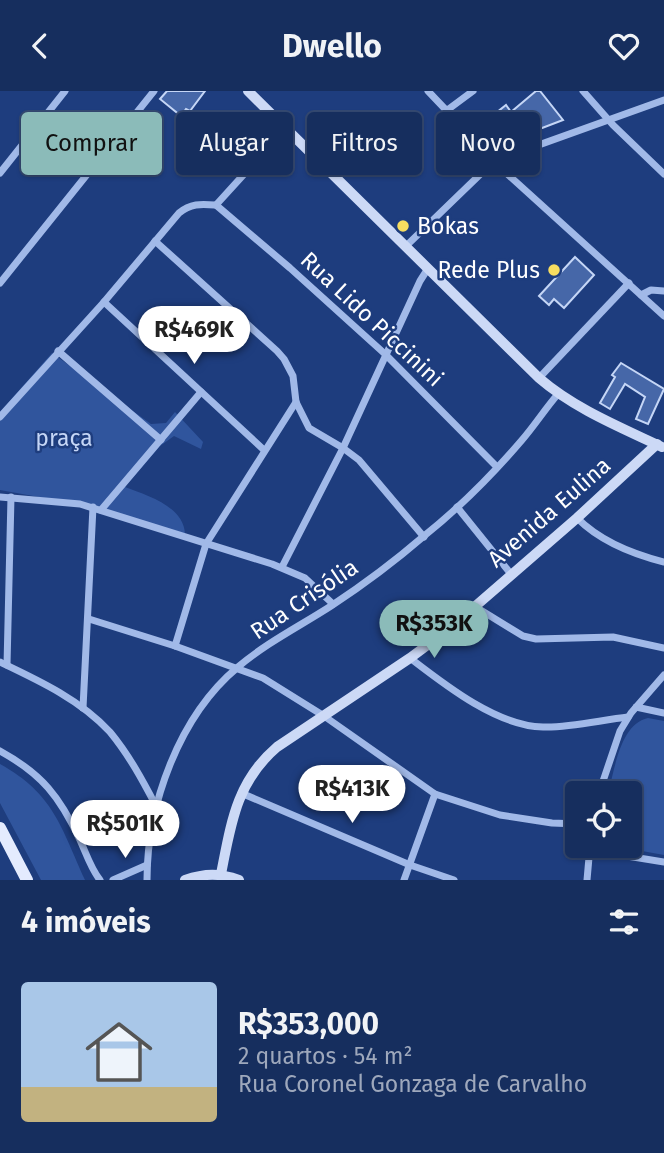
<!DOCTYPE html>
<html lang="pt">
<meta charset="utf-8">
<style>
:root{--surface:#162e5e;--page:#1f3664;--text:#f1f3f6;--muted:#9ea8bc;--line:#354a73;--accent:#8bbbb9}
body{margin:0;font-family:"Fira Sans",sans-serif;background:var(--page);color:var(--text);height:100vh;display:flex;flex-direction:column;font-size:26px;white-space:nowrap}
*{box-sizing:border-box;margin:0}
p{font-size:23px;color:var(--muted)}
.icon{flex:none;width:38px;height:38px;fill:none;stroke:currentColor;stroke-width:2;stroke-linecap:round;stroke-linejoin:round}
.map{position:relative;height:789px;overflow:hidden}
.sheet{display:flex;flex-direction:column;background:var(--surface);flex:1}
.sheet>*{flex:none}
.guide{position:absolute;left:21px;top:21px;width:623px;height:63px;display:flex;gap:14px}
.buttons{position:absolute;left:565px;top:690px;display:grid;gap:14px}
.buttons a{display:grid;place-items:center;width:77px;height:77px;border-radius:7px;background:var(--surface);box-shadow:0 2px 5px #0004,0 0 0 2px var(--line);font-size:35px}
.price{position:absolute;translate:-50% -60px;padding:0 16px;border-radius:24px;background:#fff;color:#222;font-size:23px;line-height:46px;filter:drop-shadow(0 2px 4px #0008)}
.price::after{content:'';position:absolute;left:50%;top:42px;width:21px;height:16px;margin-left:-10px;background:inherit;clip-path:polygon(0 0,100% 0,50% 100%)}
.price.selected{background:var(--accent);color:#111}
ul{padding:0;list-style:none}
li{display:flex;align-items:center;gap:21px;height:175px;padding:0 21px}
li+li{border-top:2px solid var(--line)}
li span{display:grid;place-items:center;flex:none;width:196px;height:140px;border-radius:7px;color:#555}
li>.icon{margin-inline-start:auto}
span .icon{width:84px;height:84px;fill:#fffc;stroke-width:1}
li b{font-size:30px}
h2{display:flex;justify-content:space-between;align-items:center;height:84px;padding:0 21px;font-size:30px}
.tag{padding:0 24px;border-radius:7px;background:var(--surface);box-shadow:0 2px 5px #0004,0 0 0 2px var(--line);font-size:24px;line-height:63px}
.tag.selected{background:var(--accent);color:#111}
header{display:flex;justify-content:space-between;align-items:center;height:91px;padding:0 21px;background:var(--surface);font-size:32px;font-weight:700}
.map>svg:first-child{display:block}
.green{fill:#30559d}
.building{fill:#4667a8;stroke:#c5d6f6;stroke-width:2}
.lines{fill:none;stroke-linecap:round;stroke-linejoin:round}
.street{stroke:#a1b9e8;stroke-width:7}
.secondary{stroke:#ccd9f6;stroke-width:10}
.primary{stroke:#e4ebfe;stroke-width:12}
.poi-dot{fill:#f7dd60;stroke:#1e3d7e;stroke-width:2.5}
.labels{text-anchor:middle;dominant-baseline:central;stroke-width:5;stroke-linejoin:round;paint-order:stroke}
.poi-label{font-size:23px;fill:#fff;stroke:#1e3d7e;text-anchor:start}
.street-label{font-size:23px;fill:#fff;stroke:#1e3d7e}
.park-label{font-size:23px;fill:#c5d6f6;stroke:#1e3d7e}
</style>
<header><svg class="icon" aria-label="back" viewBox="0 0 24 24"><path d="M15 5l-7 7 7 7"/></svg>Dwello<svg class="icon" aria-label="heart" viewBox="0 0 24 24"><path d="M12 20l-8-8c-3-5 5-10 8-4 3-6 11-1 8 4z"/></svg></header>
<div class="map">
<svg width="664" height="789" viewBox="0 0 664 789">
<rect width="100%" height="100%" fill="#1e3d7e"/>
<g class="green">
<path d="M52,262L151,333L166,332L175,321L203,351L201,358L174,345L160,355L125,396C146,404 184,415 185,443L105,418L0,399V321Z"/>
<path d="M648,627L664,630V764L609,754H630V702H608C615,678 620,633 648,627Z"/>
<path d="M0,673C54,703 61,736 85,789H41L0,712Z"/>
</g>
<g class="building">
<path d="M167,0H205L190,20L186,18L181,25L160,8Z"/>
<path d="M536,0H540L563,29L516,47L496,22L506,14L511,21Z"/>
<path d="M575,166L594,184L564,217L554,208L549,214L539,205Z"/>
<path d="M621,272L664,298L648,333L636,328L645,306L625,293L610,318L600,312L615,286L612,284Z"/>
</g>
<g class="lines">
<g class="street">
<path d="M428,0L504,80L664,225"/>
<path d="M583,0L613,34L664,83"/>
<path d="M446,20L473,0"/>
<path d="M0,82L65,0"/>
<path d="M216,114L290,177L385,263L497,376"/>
<path d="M155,150L277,260L284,268L293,285L296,311L309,337L343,357L359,369L424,446"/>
<path d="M405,156L494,70L664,9"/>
<path d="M0,192L154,0"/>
<path d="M641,204L651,199L664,200"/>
<path d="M104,211L264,359"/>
<path d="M58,260L161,349"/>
<path d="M539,287L629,192"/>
<path d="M0,326L104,211L179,122C191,112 201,113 216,114L285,38"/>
<path d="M0,406L80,413L272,473L305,487L333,513"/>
<path d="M457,416L511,483"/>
<path d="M101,419L201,301"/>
<path d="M577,427C600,450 632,463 664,471"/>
<path d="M282,476L343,357L420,190L427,179"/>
<path d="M474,515L523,545L536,548L613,546L664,557"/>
<path d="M89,528L175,555L263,587L324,625L435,703L500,724L552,732L578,733"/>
<path d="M175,555L206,453L296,311"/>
<path d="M410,567C445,594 497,635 543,636C570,637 601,629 628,626"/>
<path d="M0,571C38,589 81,609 110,641C129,664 143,690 156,715"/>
<path d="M7,574L11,406"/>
<path d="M636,616L664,622"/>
<path d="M83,617L93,416"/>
<path d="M0,660C42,683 60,706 80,749C86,762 91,778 100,789"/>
<path d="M241,702L410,774L454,789"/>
<path d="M599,702L620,640L631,622L664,584"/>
<path d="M590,759L664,771"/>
<path d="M113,789L147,774"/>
<path d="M147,789C147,714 179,625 238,576C266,552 300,535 331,515C363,494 395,470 424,445C459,417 493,383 522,349C535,334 545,318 558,303"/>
<path d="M404,789L435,703"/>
<path d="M587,789L590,755"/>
</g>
<g class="secondary">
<path d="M248,0L539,287C575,318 620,336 662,356"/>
<path d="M221,783C231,733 236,691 277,656L410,567L449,538L577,427L657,353"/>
<path d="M185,789C205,782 220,782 239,789"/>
</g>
<path class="primary" d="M0,737L27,789"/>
</g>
<g class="poi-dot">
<circle cx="403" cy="135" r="7"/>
<circle cx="554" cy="179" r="7"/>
</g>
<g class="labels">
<g class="poi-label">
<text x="417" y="135">Bokas</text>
<text x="540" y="179" text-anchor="end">Rede Plus</text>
</g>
<g class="street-label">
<text transform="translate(372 228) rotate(43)">Rua Lido Piccinini</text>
<text transform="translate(549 421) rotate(-41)">Avenida Eulina</text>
<text transform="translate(304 508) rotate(-34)">Rua Crisólia</text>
</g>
<g class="park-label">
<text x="64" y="347">praça</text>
</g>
</g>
</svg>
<div class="buttons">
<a><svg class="icon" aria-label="locate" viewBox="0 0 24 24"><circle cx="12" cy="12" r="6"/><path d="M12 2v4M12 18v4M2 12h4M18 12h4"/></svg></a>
</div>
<b class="price" style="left:194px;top:275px">R$469K</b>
<b class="price selected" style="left:434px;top:569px">R$353K</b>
<b class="price" style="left:352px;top:734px">R$413K</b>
<b class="price" style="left:125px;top:769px">R$501K</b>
<div class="guide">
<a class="tag selected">Comprar</a>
<a class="tag">Alugar</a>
<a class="tag">Filtros</a>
<a class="tag">Novo</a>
</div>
</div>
<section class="sheet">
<h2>4 imóveis<svg class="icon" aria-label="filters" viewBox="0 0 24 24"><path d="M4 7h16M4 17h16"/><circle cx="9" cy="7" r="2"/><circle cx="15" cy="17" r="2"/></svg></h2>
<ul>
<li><span style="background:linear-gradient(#a9c7e8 75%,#c2b280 0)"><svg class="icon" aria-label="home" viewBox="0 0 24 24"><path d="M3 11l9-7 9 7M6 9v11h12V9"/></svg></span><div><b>R$353,000</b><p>2 quartos · 54 m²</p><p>Rua Coronel Gonzaga de Carvalho</p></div></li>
</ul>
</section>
